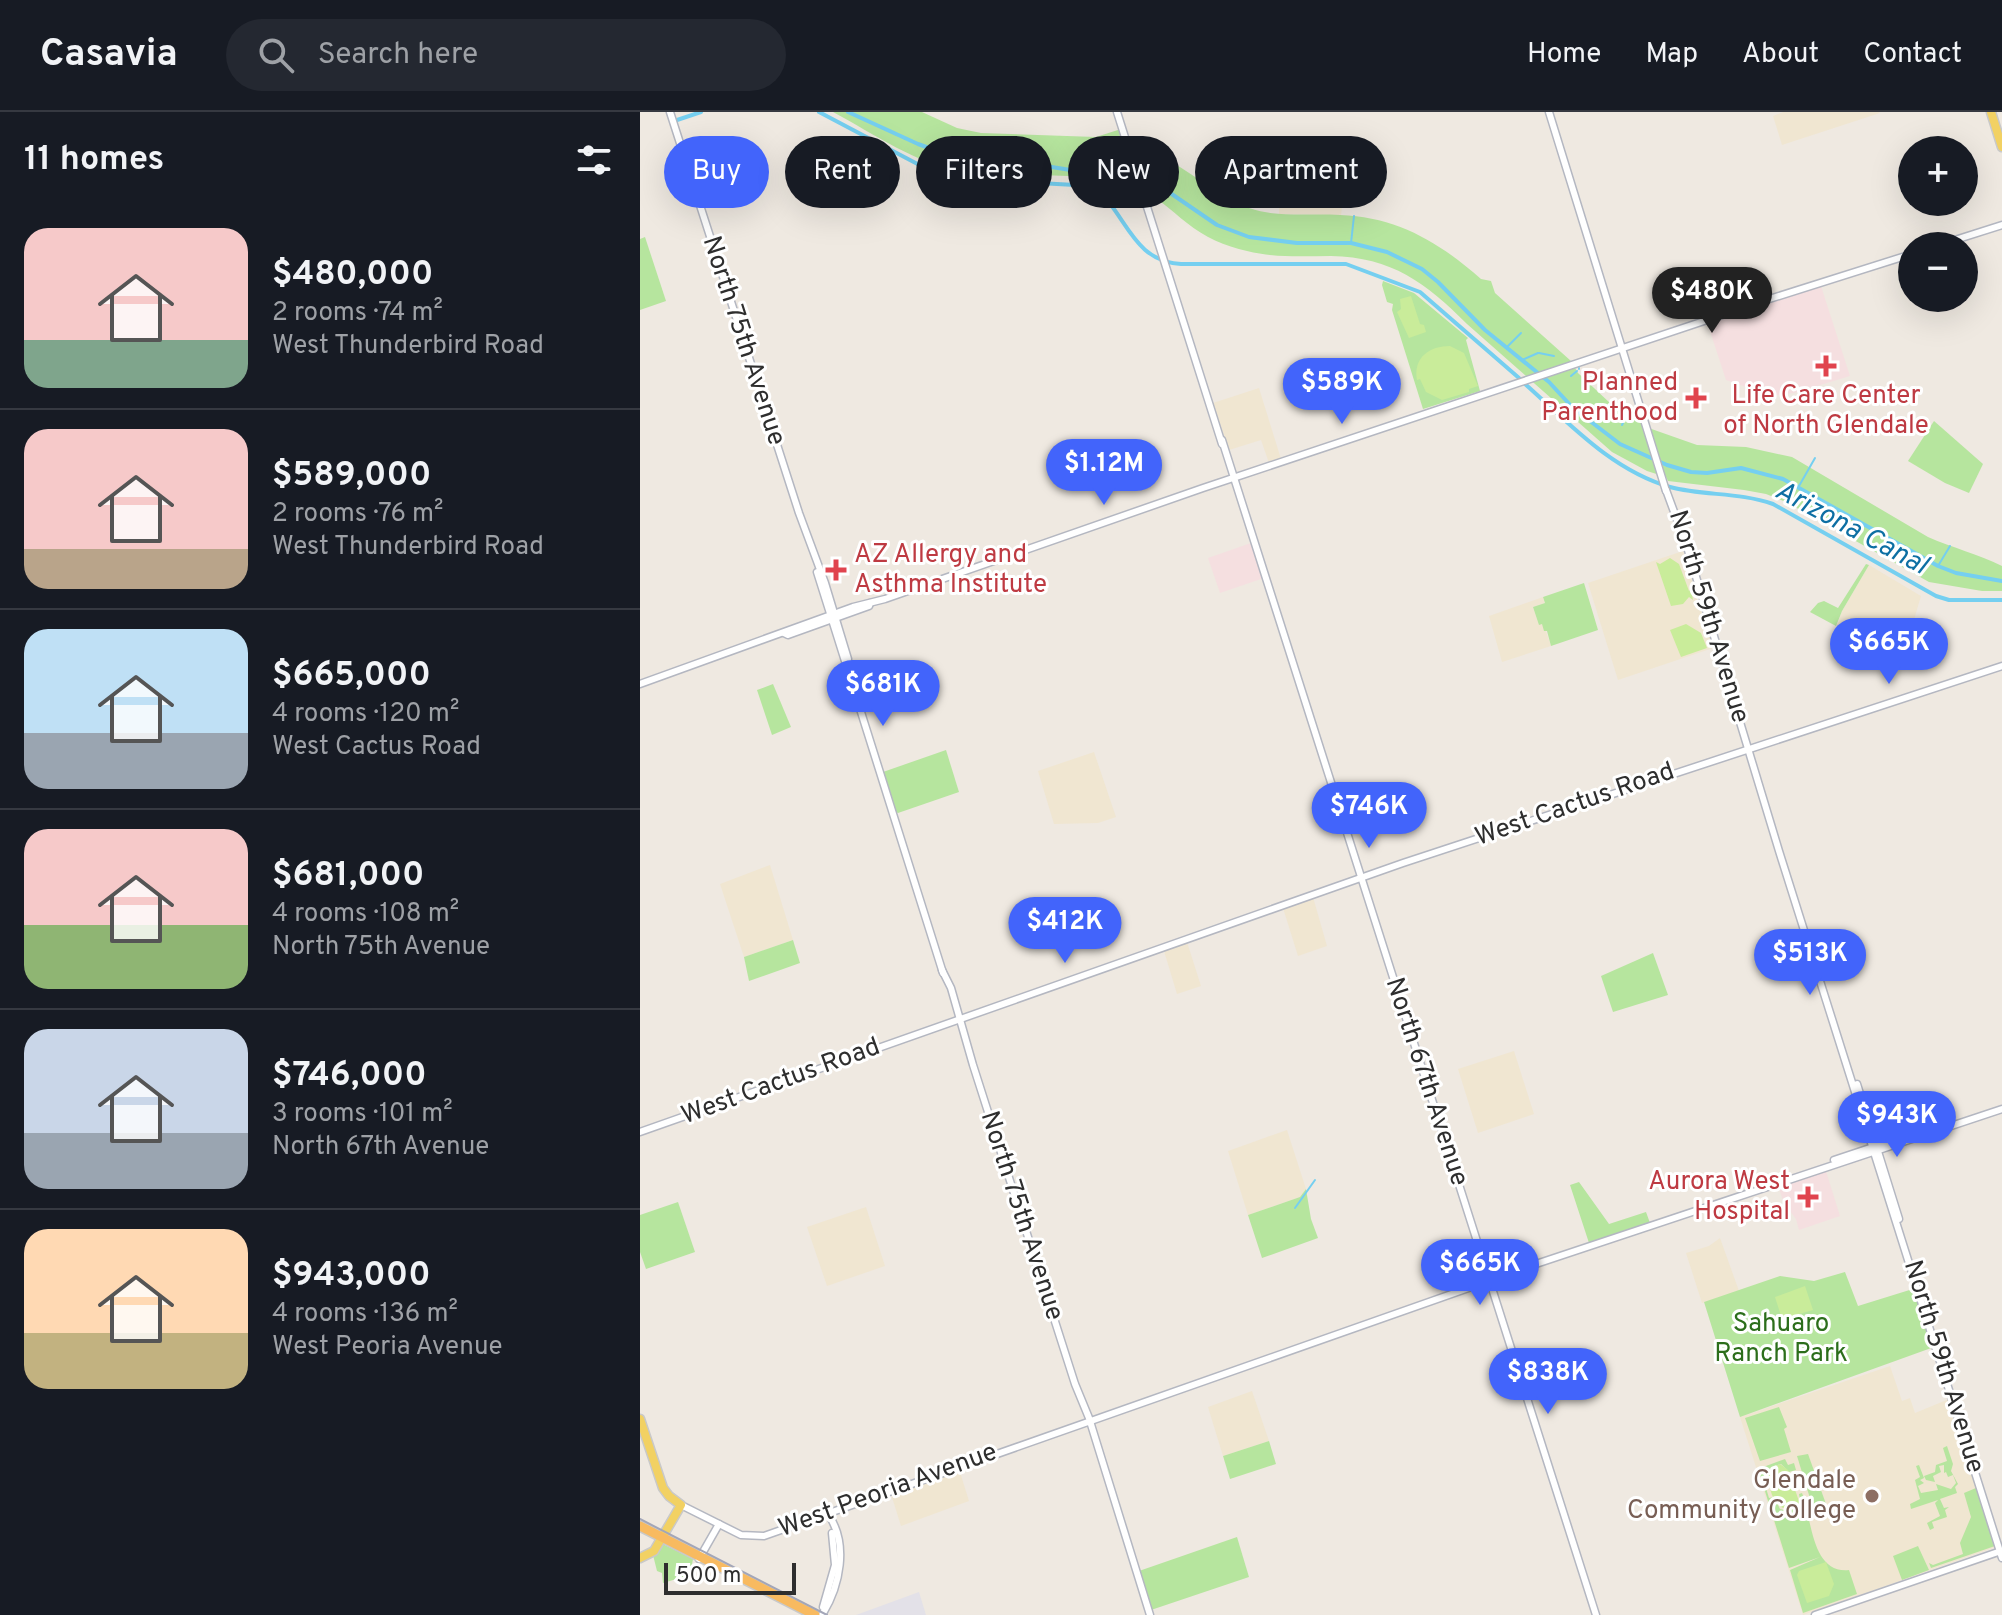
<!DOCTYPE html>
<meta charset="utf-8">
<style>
:root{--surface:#171b24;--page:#242831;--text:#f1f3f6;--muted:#9ea1a6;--line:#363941;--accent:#4264fb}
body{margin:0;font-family:Overpass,sans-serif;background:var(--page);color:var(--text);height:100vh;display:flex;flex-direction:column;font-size:30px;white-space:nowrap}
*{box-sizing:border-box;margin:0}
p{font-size:26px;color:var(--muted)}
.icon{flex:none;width:44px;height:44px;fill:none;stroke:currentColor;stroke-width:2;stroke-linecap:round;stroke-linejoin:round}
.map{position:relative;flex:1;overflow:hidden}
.drawer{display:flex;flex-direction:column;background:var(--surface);width:640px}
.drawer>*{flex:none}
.hud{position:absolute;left:24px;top:24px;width:760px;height:72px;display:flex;gap:16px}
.tools{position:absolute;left:1258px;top:24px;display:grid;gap:16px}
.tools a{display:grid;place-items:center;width:80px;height:80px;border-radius:50%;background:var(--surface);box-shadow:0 8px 32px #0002;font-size:40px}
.scale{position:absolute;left:24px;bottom:20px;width:132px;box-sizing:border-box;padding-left:8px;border:4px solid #2e2e2e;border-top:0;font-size:22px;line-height:28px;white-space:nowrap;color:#2e2e2e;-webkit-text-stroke:6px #fff;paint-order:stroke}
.price{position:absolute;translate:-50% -68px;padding:0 18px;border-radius:28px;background:var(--accent);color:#fff;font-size:26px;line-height:52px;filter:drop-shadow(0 2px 4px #0008)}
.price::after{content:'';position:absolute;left:50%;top:48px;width:24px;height:18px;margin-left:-12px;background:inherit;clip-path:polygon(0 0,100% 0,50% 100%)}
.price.current{background:#222;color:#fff}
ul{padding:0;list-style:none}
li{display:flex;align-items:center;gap:24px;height:200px;padding:0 24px}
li+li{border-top:2px solid var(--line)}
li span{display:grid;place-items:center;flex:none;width:224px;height:160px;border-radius:24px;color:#555}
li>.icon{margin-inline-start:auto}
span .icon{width:96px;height:96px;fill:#fffc;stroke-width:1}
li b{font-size:34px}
h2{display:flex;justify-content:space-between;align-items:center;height:96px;padding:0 24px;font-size:34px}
.chip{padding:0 28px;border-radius:36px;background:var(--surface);box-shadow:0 8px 32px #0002;font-size:28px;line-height:72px}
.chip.current{background:var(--accent);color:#fff}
header{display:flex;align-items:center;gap:48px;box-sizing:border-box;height:112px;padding:0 40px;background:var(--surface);border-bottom:2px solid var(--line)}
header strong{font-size:38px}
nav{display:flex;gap:44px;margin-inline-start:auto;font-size:28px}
.search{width:560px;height:72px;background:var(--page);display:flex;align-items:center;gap:20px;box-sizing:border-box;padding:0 28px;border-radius:44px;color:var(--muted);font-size:30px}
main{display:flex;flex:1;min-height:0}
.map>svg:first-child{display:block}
.industrial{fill:#e3e1e8}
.education{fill:#f0e6d1}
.medical{fill:#f5dfe0}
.green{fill:#b6e59e}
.pitch{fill:#c9ec9a}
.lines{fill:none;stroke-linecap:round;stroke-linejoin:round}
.stream{stroke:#75cff0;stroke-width:2}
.canal{stroke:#75cff0;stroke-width:4}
.secondary-casing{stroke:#b4b7c1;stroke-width:9}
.primary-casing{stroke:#c9c9c9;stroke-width:11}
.trunk-casing{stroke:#c9c9c9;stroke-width:12}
.secondary{stroke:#fff;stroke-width:6}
.primary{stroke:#f2d163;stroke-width:8}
.trunk{stroke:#f8ba60;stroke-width:9}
.rail{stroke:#a3a6b8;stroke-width:2}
.health-dot{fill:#e0444e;stroke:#fff;stroke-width:3}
.education-dot{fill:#8d6e63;stroke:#fff;stroke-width:3}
.labels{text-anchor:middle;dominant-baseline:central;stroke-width:6;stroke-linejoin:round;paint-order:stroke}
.street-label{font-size:26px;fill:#2e2e2e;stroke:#fff}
.health-label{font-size:26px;fill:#be3a42;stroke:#fff;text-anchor:end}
.park-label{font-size:26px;fill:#2c6e1b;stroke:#fff}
.education-label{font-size:26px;fill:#785e54;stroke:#fff;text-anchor:end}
.water-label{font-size:28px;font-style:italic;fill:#0d6fa3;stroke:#fff}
</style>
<header>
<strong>Casavia</strong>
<div class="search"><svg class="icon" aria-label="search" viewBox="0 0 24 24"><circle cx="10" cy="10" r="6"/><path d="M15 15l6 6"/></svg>Search here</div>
<nav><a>Home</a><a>Map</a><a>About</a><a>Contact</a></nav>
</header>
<main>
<section class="drawer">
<h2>11 homes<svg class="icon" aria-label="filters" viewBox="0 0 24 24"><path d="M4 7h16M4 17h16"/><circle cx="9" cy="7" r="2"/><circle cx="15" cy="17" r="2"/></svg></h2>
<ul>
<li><span style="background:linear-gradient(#f6c9c9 70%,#7fa58c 0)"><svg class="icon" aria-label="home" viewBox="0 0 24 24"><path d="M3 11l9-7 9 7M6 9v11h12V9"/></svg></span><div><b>$480,000</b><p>2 rooms · 74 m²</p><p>West Thunderbird Road</p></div></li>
<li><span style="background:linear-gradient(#f6c9c9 75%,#b9a48a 0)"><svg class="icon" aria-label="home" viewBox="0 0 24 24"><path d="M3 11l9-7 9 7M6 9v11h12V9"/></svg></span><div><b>$589,000</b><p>2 rooms · 76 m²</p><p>West Thunderbird Road</p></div></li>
<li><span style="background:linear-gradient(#bfe0f5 65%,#9aa5b1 0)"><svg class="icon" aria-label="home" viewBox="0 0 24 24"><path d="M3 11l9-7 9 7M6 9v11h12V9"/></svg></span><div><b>$665,000</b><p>4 rooms · 120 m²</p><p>West Cactus Road</p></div></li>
<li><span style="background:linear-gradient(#f6c9c9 60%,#8fb573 0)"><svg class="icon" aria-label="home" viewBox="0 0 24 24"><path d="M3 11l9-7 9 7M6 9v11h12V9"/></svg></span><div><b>$681,000</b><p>4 rooms · 108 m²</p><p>North 75th Avenue</p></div></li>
<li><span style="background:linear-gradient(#c9d6e8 65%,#9aa5b1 0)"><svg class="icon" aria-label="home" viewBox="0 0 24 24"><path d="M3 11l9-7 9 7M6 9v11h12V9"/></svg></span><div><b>$746,000</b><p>3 rooms · 101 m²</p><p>North 67th Avenue</p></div></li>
<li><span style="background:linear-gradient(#ffd9b3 65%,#c2b280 0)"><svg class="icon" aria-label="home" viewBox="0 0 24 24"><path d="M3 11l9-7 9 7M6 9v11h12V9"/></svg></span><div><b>$943,000</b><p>4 rooms · 136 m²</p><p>West Peoria Avenue</p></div></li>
</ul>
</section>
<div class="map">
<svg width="1362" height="1503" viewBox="0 0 1362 1503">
<rect width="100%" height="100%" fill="#efe9e1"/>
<path class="industrial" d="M279,1480L286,1503H216Z"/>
<g class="education">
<path d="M1143,0H1239L1240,1L1142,33L1133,4Z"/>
<path d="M689,30L713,33L741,43L732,56L708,68L705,72L701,103L639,102V78L654,75L671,65L680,53Z"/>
<path d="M619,276L641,347L629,351L621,328L589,338L573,291Z"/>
<path d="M1043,439L1073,536L978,568L948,471Z"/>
<path d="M1229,453L1281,484L1273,511L1257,510L1217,516L1197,513L1202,499Z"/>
<path d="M903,485L905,491L893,495L894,498L899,512H902L906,519L911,534L862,550L849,504Z"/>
<path d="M454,640L476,705L458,711L414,712L398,659Z"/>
<path d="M130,753L153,828L104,845L80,772Z"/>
<path d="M673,785L687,834L658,844L643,796Z"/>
<path d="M547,830L561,874L537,882L524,839Z"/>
<path d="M874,939L894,1002L838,1021L818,957Z"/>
<path d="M647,1018L666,1077L660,1085L608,1103L588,1039Z"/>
<path d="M226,1095L245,1154L187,1174L167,1115Z"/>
<path d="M1080,1126L1099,1179L1062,1191L1046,1141L1069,1134Z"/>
<path d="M1250,1254L1262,1289L1270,1286L1275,1301L1309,1287L1356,1435L1163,1503L1100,1305Z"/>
<path d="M612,1279L629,1329L583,1344L568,1295Z"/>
<path d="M319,1357L329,1389L261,1414L251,1382Z"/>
</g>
<g class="medical">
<path d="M1181,174L1210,264L1154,281L1137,283L1123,281L1086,268L1067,210Z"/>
<path d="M611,431L624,466L580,481L568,446Z"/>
<path d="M1185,1056L1200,1104L1159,1118L1156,1107L1144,1091L1138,1074Z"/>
</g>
<g class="green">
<path d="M193,0H282L317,16L341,21L456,25L481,17L485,31H491C504,37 517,43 530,49C557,64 579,85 609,96C638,106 669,101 700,103C757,105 799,130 841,167L851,169L855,181L931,249L938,261L987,307L1000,306L1003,314L1057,333L1106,335L1152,345L1288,425C1313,436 1338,442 1362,454V479H1342L1289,470L1146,390L1126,382L1104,378L1028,369L1026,365L1007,359L972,340L827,212C786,171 752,145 691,144C662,144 635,146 607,139C585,134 564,125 547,111C530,98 513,80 493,74C440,57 379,68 324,60C278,53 234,22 193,0Z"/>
<path d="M5,125L26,189L0,198V127Z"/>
<path d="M743,169L774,181L828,226L826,228L840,279L783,297L752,198L753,192L747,190L742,173Z"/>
<path d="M1294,309L1343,352L1329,381L1305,371L1268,349Z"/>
<path d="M1226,452L1229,453L1202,499L1196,514L1170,500L1178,491L1184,489L1198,496Z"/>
<path d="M944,471L958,518L911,534L907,519H904L902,512L899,513L893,495L905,491L903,485Z"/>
<path d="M133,572L151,615L132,623L117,578Z"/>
<path d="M306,638L319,680L258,701L256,700L243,660Z"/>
<path d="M153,828L160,851L109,869L104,845Z"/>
<path d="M1013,841L1028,883L973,900L961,864Z"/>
<path d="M939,1070L969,1112L1006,1100L1010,1111L949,1131L930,1073Z"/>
<path d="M666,1077L671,1107L678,1126L622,1146L608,1103L660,1085Z"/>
<path d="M38,1090L55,1140L6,1157L0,1140V1103Z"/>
<path d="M1205,1160L1218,1194L1276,1176L1294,1235L1100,1305L1064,1190L1140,1164L1174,1169Z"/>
<path d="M1139,1295L1147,1315L1144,1317L1151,1340L1120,1349L1105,1306Z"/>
<path d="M629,1329L636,1352L590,1367L583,1344Z"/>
<path d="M1307,1334L1313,1352L1311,1359L1318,1372L1315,1375L1317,1381L1300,1387L1304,1396L1309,1395L1305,1398L1307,1405L1292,1410L1294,1416L1290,1418L1287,1411L1300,1404L1295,1391L1298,1388L1271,1397L1270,1392L1280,1387L1275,1368L1280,1365L1276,1354L1279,1353L1284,1366L1280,1368L1284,1371L1278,1374L1281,1381L1298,1378L1296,1372L1311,1377L1316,1371L1313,1363L1308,1365L1306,1360L1304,1361V1353L1299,1354L1301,1360L1293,1364L1295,1370L1286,1368L1284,1364L1295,1360L1296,1353L1307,1349L1303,1336Z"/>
<path d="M1168,1342L1186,1392L1173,1396L1157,1344Z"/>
<path d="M1145,1347L1148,1353L1154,1351L1156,1358L1149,1360L1141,1352L1131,1355L1128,1367L1130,1372L1126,1376L1129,1386L1134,1385L1140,1397L1148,1399L1161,1392L1159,1382L1162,1381C1172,1406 1171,1462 1209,1458L1217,1482L1163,1501L1150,1458L1180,1445L1149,1456L1118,1357Z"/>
<path d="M1336,1376L1355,1434L1291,1456L1289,1451L1293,1453L1323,1442L1320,1431L1331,1405L1324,1381Z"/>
<path d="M597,1425L609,1465L511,1498L499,1459Z"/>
<path d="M23,1432L53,1447L50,1463L23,1471L22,1461L17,1459L13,1443Z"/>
<path d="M1278,1434L1289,1458L1262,1468L1253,1444Z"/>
</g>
<g class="pitch">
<path d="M771,184L780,212L784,213L786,220L769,226L757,200L761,197L760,187Z"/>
<path d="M810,234L824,241L838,274L829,277V280L802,288L786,280L780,267L777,268C773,245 790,234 810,234Z"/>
<path d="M1030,446L1039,452L1049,479L1051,476L1053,488L1049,485L1043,492L1031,494L1016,450L1020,452Z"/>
<path d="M1046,512L1061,521L1067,536L1041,545L1030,518Z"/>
<path d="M1165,1174L1173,1198L1142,1207L1135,1185Z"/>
<path d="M1140,1352L1148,1358L1160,1392C1137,1410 1125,1375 1130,1357Z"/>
<path d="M1186,1450L1194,1472L1189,1484L1167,1491L1157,1463L1159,1459Z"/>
</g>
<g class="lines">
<g class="stream">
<path d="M508,88L519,74"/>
<path d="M711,131L714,104"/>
<path d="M866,236L881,221"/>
<path d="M899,241L914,244"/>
<path d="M882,248L898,241"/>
<path d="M939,257V256"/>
<path d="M931,264L937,259"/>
<path d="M982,313L983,311"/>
<path d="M1159,374L1175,346"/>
<path d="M1298,454L1310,434"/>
<path d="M655,1096L675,1068"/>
</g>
<g class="canal">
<path d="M179,0L304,66L453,74C487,101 491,149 541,152H706L780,180L879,266"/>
<path d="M208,0L278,32L317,46L393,52L443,60L471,58L490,61L520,74L577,113L609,125L657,131H711L747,140L782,157L798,170L845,218L909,270L933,296L980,332L1027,353L1051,360L1067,361L1101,356L1143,367L1298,454L1316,461L1362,469"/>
<path d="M37,8L61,0"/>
<path d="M884,271C928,310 971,358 1030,375C1064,384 1099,380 1133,392L1296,484L1309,488H1362"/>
</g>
<defs>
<g id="secondary">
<path d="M30,0L159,401L185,471L208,547L207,551"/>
<path d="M477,0L582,332"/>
<path d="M909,0L1026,379"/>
<path d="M1296,134L1362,113"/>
<path d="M1085,201L1272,142"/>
<path d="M582,328L956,1503"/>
<path d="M1026,378L1047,435L1139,739L1362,1446"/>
<path d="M177,460L303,861"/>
<path d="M144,521L148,523L229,494L230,491"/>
<path d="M0,572L213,495L245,487L563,376L1088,201"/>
<path d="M302,858L311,876L333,953L435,1272L449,1306L510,1503"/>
<path d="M1217,972L1259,1107"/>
<path d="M0,1020L763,751L1362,554"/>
<path d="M1194,1048L1305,1011"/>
<path d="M893,1153L1362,997"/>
<path d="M41,1393L101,1423L124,1424L894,1153"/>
<path d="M59,1447L79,1412"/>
<path d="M183,1495L195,1453L192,1421"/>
<path d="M182,1503C200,1474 209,1432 188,1402"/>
<path d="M1175,1503L1361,1439"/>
</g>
<g id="primary">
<path d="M1351,0L1362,35"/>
<path d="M0,1307L23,1376L29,1384L41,1393L14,1439L0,1446"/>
</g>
<path id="trunk" d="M0,1414L175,1503"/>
</defs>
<use href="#secondary" class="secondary-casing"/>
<use href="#primary" class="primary-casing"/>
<use href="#trunk" class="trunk-casing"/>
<use href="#secondary" class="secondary"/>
<use href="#primary" class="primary"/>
<use href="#trunk" class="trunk"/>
<path class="rail" d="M0,1407L187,1503"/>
</g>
<g class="health-dot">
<path d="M1182 242h8v8h8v8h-8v8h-8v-8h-8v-8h8z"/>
<path d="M1052 274h8v8h8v8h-8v8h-8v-8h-8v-8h8z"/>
<path d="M192 446h8v8h8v8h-8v8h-8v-8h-8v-8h8z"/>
<path d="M1164 1073h8v8h8v8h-8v8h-8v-8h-8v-8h8z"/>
</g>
<circle class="education-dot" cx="1232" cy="1384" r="8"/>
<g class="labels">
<g class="street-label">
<text transform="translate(103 229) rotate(72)">North 75th Avenue</text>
<text transform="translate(1068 505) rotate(73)">North 59th Avenue</text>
<text transform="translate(935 693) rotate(-19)">West Cactus Road</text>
<text transform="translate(141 970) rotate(-20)">West Cactus Road</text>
<text transform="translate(786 970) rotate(72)">North 67th Avenue</text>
<text transform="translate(381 1104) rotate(72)">North 75th Avenue</text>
<text transform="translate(1303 1255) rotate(73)">North 59th Avenue</text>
<text transform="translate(248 1379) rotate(-20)">West Peoria Avenue</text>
</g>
<g class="health-label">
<text x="1038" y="271">Planned<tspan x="1038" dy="30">Parenthood</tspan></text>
<text x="1186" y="284" text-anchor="middle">Life Care Center<tspan x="1186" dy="30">of North Glendale</tspan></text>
<text x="214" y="443" text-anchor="start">AZ Allergy and<tspan x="214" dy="30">Asthma Institute</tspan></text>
<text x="1150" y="1070">Aurora West<tspan x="1150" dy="30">Hospital</tspan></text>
</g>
<g class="park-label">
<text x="1141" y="1212">Sahuaro<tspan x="1141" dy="30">Ranch Park</tspan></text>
</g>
<g class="education-label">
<text x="1216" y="1369">Glendale<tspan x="1216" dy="30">Community College</tspan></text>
</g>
<g class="water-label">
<text transform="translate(1211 417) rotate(28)">Arizona Canal</text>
</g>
</g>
</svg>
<div class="tools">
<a>+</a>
<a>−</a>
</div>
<div class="scale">500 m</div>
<b class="price current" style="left:1072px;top:223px">$480K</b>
<b class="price" style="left:702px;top:314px">$589K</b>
<b class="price" style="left:464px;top:395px">$1.12M</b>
<b class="price" style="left:1249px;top:574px">$665K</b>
<b class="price" style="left:243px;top:616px">$681K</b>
<b class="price" style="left:729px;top:738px">$746K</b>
<b class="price" style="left:425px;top:853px">$412K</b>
<b class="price" style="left:1170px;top:885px">$513K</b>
<b class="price" style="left:1257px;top:1047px">$943K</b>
<b class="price" style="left:840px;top:1195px">$665K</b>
<b class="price" style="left:908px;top:1304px">$838K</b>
<div class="hud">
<a class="chip current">Buy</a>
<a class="chip">Rent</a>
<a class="chip">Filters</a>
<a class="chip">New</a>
<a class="chip">Apartment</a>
</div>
</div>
</main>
